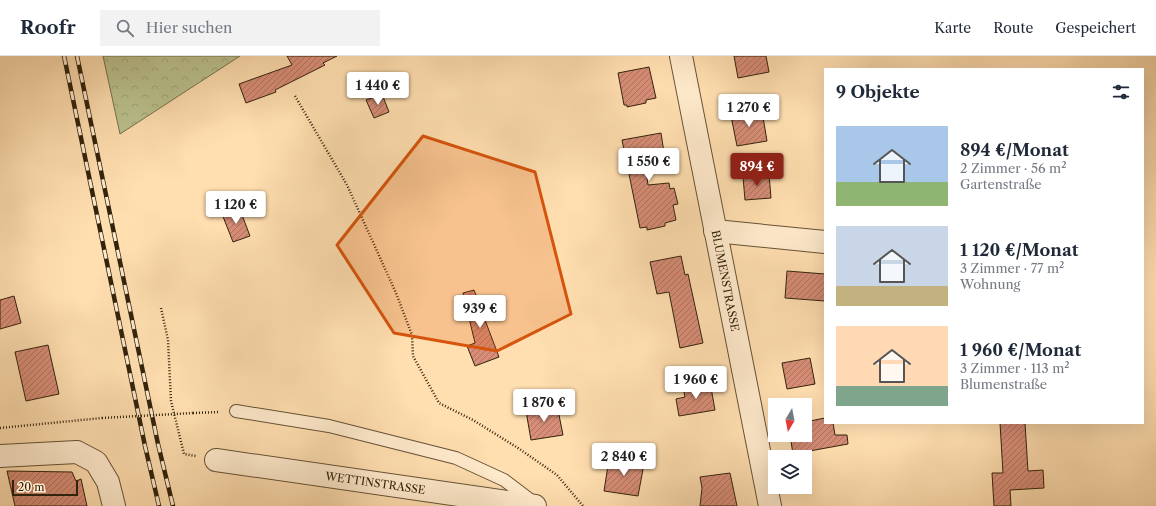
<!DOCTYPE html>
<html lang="de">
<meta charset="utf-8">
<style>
:root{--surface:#fff;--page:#f2f2f3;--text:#1f2937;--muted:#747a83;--line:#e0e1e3;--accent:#8f2418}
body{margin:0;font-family:"Libre Caslon Text",serif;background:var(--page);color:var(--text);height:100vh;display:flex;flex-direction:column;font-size:15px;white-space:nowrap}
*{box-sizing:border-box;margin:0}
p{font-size:13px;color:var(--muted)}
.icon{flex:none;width:22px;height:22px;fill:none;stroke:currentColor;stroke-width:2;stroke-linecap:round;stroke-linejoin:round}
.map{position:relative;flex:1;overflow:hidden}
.drawer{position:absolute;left:824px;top:12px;width:320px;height:356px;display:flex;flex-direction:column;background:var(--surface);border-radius:0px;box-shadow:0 4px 16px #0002}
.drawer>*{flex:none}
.needle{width:26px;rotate:190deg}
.fabs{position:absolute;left:768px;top:342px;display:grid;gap:8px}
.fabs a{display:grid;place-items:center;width:44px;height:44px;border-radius:0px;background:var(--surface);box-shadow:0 4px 16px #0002;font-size:20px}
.scale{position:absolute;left:12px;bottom:10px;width:66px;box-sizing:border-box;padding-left:4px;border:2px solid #32230c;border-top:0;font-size:11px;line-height:14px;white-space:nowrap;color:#32230c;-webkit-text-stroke:3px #ffeacc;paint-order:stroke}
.price{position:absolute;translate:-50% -34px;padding:0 9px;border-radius:4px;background:#fff;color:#222;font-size:13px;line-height:26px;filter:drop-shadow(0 1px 2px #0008)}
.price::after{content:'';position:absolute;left:50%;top:24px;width:12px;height:9px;margin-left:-6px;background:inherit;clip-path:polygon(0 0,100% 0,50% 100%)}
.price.selected{background:var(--accent);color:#fff}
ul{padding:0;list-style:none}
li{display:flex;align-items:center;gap:12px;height:100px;padding:0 12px}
li span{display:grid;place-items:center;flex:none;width:112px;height:80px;border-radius:0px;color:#555}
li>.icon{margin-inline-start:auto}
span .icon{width:48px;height:48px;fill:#fffc;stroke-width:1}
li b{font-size:17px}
h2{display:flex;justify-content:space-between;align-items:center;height:48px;padding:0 12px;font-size:17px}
header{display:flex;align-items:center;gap:24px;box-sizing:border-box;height:56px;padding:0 20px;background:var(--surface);border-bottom:1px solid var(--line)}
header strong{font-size:19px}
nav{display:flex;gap:22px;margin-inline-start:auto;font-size:14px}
.search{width:280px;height:36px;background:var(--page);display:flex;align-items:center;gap:10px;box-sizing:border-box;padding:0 14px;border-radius:0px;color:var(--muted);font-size:15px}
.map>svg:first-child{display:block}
.forest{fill:url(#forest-crowns);stroke:#76724e}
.building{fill:url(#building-hatch);stroke:#32230c}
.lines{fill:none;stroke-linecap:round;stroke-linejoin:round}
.service-casing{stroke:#655235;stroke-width:14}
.minor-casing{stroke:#655235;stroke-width:24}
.path{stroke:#32230c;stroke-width:2.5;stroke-dasharray:1 2;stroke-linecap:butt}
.service{stroke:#ffeacc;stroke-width:12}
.minor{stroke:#ffeacc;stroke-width:22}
.rail-casing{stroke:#32230c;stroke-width:4.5}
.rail{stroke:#ffeacc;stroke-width:3;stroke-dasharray:9;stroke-linecap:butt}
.path-bridge{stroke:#32230c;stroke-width:2.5;stroke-dasharray:1 2;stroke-linecap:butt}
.marked{fill:#d6540c;fill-opacity:0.2;stroke:#d6540c;stroke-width:3;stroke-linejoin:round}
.labels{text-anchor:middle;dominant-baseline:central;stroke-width:3;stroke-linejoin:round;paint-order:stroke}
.street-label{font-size:11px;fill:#32230c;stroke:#ffeacc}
</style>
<header>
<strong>Roofr</strong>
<div class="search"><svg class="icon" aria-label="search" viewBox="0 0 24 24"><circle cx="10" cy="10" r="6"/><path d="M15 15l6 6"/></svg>Hier suchen</div>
<nav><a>Karte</a><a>Route</a><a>Gespeichert</a></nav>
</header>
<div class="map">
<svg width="1156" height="450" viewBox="0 0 1156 450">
<defs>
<pattern id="forest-crowns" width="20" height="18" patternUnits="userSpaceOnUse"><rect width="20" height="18" fill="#bbc28f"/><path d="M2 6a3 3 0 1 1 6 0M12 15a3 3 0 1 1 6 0" fill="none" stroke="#a1a67a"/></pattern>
<pattern id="building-hatch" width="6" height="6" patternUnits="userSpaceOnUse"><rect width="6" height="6" fill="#d78d77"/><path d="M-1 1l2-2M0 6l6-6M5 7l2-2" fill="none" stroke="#af7360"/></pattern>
</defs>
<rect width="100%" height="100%" fill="#ffdeb0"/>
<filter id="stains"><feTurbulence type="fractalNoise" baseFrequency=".005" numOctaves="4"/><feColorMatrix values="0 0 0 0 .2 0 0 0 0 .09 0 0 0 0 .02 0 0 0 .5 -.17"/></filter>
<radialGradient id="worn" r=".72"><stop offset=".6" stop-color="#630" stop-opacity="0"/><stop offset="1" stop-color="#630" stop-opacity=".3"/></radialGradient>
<path class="forest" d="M103,0H240L120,78Z"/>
<g class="building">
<path d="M287,0H337L323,7L325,9L275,34L276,36L246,47L239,28L292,9Z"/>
<path d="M734,0H766L769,16L738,22Z"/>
<path d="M649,11L656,42L646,44V47L627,51V49H624L618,17Z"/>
<path d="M382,38L389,56L374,62L366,44Z"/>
<path d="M762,55L767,85L737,90L731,60Z"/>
<path d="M661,77L665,103L645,107L648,129L669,127L670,133L674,132L678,148L673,149L676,164L665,167V170L647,174V171L640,172L622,84Z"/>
<path d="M769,118L771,142L745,144L743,121Z"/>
<path d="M239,151L250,180L233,186L222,158Z"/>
<path d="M681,200L685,219L688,218L703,287L680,292L669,236L657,238L650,206Z"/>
<path d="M787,215L825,218V245L785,242Z"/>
<path d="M474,234L478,244L489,241L494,262L485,264L499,301L475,310L467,290L475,287L463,237Z"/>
<path d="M14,240L21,267L0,273V244Z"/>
<path d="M48,289L59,338L26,345L15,296Z"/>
<path d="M810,302L815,328L787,333L782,307Z"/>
<path d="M710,326L715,354L679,360L676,343L685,341L683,331Z"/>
<path d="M557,349L563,379L531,384L526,355Z"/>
<path d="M825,362V367H833L835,379H847L848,388L793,398L790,379H805V366Z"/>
<path d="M1000,367H1025L1028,415L1043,414L1044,432L1010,434L1011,450H994L992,417H1003Z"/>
<path d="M609,403L644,408L638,440L604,435Z"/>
<path d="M7,415L72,416L76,425L81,423L87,450H15Z"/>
<path d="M730,417L737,450H700L702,432L700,421Z"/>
</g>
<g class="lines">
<defs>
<path id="service" d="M236,355L329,370L456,402L504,424L533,446"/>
<g id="minor">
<path id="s1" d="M681,0L770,450"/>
<path d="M715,175L825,186"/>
<path d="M0,400L77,396L96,406L108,426L114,450"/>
<path id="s2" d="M216,404L535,450"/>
</g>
</defs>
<use href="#service" class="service-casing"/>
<use href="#minor" class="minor-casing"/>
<g class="path">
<path d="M295,40L347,129L396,237L412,279L413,300L439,347L473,364L518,392L557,419L583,450"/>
<path d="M161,252L168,284L171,345L184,398L196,400"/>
<path d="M193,357L219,356"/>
<path d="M0,372L102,362"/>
</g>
<use href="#service" class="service"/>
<use href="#minor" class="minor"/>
<defs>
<g id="rail">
<path d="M64,0L145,390L159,450"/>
<path d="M77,0L158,388L173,450"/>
</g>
</defs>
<use href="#rail" class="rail-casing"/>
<use href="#rail" class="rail"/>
<path class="path-bridge" d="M102,362L193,357"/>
</g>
<path class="marked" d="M423,80L535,116L571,258L497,295L394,277L337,189Z"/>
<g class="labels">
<g class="street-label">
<text stroke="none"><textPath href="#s1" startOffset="229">BLUMENSTRASSE</textPath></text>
<text stroke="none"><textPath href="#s2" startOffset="161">WETTINSTRASSE</textPath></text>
</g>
</g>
<rect width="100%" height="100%" filter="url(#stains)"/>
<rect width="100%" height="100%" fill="url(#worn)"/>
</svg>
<div class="fabs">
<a><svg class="needle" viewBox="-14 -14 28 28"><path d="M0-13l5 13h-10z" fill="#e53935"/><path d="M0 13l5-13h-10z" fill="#747a83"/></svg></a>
<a><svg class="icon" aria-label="layers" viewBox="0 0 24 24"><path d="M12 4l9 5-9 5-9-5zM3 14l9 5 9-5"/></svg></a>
</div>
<div class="scale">20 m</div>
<b class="price" style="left:378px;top:50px">1 440 €</b>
<b class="price" style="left:749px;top:72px">1 270 €</b>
<b class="price" style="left:649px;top:126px">1 550 €</b>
<b class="price selected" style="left:757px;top:131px">894 €</b>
<b class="price" style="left:236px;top:169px">1 120 €</b>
<b class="price" style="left:480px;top:273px">939 €</b>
<b class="price" style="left:696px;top:344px">1 960 €</b>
<b class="price" style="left:544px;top:367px">1 870 €</b>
<b class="price" style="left:624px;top:421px">2 840 €</b>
<section class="drawer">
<h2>9 Objekte<svg class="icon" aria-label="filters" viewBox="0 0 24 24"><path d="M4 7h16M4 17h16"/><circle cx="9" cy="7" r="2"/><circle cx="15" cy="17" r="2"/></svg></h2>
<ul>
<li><span style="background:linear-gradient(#a9c7e8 70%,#8fb573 0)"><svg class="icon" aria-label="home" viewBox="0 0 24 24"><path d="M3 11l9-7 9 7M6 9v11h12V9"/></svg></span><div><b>894 €/Monat</b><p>2 Zimmer · 56 m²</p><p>Gartenstraße</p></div></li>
<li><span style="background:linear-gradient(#c9d6e8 75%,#c2b280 0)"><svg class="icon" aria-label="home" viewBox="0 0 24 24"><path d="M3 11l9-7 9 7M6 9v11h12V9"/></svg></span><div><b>1 120 €/Monat</b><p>3 Zimmer · 77 m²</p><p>Wohnung</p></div></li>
<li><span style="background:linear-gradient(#ffd9b3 75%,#7fa58c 0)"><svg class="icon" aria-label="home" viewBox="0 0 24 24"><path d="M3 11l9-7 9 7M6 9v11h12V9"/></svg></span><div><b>1 960 €/Monat</b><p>3 Zimmer · 113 m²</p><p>Blumenstraße</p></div></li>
</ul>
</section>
</div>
